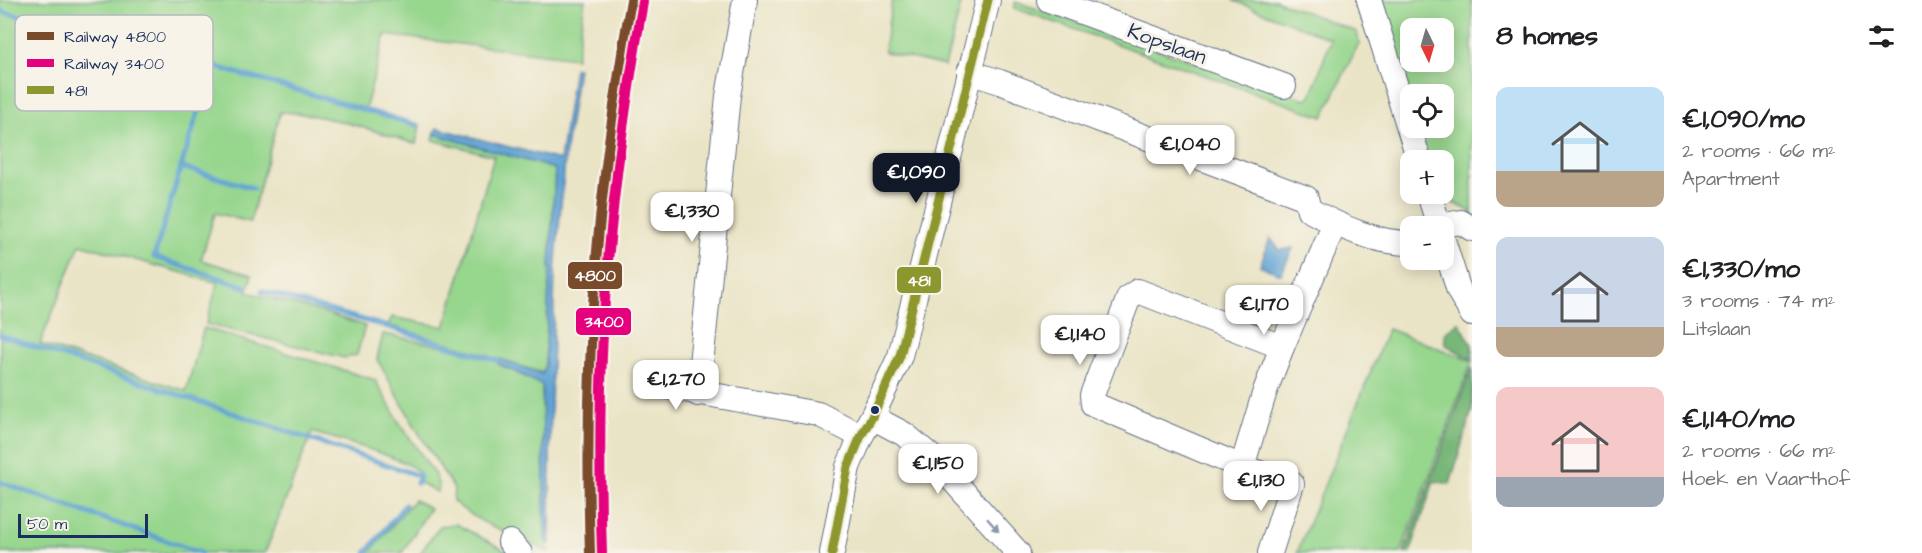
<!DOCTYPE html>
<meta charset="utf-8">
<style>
:root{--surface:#fff;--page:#f6f6f6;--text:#202124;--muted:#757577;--accent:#111827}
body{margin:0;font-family:"Architects Daughter",sans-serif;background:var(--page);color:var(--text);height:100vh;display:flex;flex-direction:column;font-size:22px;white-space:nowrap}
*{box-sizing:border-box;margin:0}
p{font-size:20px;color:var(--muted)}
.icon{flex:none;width:33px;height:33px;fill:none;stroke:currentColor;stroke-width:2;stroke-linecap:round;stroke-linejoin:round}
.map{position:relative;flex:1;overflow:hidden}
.sheet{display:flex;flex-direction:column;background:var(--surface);width:450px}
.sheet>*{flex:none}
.needle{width:39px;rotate:175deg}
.controls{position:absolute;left:1400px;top:18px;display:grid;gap:12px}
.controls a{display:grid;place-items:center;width:54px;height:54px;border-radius:12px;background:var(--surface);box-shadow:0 3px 15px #0003;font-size:30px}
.scale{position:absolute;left:18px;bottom:15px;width:130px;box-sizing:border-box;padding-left:6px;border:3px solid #1b2f5e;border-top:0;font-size:16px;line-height:21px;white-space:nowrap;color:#1b2f5e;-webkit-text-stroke:4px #f7f3e8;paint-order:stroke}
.price{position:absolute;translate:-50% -51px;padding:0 14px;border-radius:12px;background:#fff;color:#222;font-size:20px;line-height:39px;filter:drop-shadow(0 2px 3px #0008)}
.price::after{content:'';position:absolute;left:50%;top:36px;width:18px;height:14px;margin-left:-9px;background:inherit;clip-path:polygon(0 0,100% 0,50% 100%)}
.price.active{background:var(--accent);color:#fff}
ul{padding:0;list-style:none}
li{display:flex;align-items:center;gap:18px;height:150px;padding:0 24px}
li span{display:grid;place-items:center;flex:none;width:168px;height:120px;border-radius:12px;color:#555}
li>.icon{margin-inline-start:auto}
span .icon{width:72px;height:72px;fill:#fffc;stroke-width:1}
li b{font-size:26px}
h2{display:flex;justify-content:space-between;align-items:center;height:72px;padding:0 24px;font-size:26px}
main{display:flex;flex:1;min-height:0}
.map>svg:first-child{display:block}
.green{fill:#96d68d;stroke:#588276;stroke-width:1.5;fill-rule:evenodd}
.forest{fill:#78b778;stroke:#4a736b;stroke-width:1.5}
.water{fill:#5fa2d3;stroke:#3d6898;stroke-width:1.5}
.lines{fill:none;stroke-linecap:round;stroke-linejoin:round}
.stream{stroke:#5fa2d3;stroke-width:5}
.minor-casing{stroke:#636e82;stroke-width:26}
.minor{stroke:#fff;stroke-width:24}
.bus-1-casing{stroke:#f7f3e8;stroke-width:14}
.bus-1{stroke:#8d972f;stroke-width:9}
.rail-1-casing{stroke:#f7f3e8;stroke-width:15}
.rail-2-casing{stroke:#f7f3e8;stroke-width:15}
.rail-1{stroke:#7a4b2a;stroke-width:10}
.rail-2{stroke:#e5007d;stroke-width:10}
.oneway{fill:#8d97ae}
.bus-dot{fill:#1b2f5e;stroke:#f7f3e8;stroke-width:2}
.labels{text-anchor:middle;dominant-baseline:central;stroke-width:6;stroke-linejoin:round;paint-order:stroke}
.street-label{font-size:21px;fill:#1b2f5e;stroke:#f7f3e8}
.key{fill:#f7f3e8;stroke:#b5b8bf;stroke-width:1.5}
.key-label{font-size:16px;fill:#1b2f5e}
.line-badge{stroke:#f7f3e8;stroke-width:2}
.badge-label{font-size:16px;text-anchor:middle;font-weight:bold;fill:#fff}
</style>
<main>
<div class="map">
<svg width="1472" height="553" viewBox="0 0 1472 553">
<rect width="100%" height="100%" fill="#f7f3e8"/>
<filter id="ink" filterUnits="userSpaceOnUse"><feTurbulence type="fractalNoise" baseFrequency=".0167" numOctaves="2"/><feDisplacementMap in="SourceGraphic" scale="12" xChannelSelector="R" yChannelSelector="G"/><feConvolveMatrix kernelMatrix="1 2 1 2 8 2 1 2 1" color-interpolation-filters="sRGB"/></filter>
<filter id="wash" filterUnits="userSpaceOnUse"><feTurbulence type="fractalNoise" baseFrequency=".008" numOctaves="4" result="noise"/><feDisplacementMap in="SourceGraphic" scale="24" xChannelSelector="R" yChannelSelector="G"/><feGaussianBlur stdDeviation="1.35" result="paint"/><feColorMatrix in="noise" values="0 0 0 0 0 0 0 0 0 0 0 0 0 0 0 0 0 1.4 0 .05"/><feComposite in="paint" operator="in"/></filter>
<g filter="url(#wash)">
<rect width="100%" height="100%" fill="#eae4c6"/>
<g class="green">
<path d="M0,0H585L576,58L385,35L365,110L420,125L416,144C375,131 323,113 280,112L250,222L215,213L201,260L252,275L247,292L325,313L365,326L357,355L345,358L206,324L218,283L80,244L40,344L186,391L204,328L375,380L399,422L435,475L439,487L437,492L418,482L420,474C412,459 331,438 312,432L265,553H0Z"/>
<path d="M892,0H962L945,66L884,52Z"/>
<path d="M1232,0H1275L1357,32L1359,43L1323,117L1014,8L1016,2L1305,99L1311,96L1331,39Z"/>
<path d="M1378,0H1472V214L1466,209L1435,194H1443V160H1425L1415,128H1443V94H1410ZM1410,28H1443V62H1410Z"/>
<path d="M435,134L555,169L545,365L543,373L522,367L542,385L545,540L547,542L548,551C519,538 476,523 453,501L454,489L417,430L377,359L383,334L491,356L388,325L392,317L445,327L494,156L433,140Z"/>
<path d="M1388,329L1472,361L1401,553H1297Z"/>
<path d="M414,500L430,508L402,553H369Z"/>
<path d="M456,524L510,553H420L440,526Z"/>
</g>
<g class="forest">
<path d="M1459,322L1472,345V360L1445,344V333Z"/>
<path d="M1472,367V410L1450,484L1434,481L1410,553H1404Z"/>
</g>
<g class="water">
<path d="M574,68H578L566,150L555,271L550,441V544L545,540L542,385L498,364L500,359L542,374L545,365L555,169L434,134L437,128L560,160Z"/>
<path d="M1270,238L1280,250L1293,248L1281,274L1260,266Z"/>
</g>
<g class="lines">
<g class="stream">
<path d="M0,11L199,62L417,125"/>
<path d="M206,87L181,167L253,188"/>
<path d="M181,167L154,257L246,287"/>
<path d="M262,291L388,327L499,361"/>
<path d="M0,335L420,476L417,483"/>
<path d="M0,482L201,553"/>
<path d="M366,553L405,505"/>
</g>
</g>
</g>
<g filter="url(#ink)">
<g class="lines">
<defs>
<g id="minor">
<path d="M1049,0L1284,86"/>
<path d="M1369,0L1419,160"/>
<path d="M969,72L1000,82L1306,198L1309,210C1340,226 1374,243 1410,243"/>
<path d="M1429,194L1439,226"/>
<path d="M1439,226L1461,222L1472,229"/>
<path d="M1443,240L1459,291L1472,314"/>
<path d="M663,386L818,414L861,436"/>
<path d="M698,394L728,96L745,0"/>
<path d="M872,417L904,434L935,460L1018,553"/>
<path d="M1242,467L1265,391L1282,347L1335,223"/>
<path d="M510,542L520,553"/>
<path d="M832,553L848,467L861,436L872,417L900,356L988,0"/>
<path d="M1270,553L1292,484L1242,467L1093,404L1092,395L1129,297L1138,291L1282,347"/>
</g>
</defs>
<use href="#minor" class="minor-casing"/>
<use href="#minor" class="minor"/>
<defs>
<path id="bus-1" d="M832,553L848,467L861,436L872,417L900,356L988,0"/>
</defs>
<use href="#bus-1" class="bus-1-casing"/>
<use href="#bus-1" class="bus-1"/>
<defs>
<path id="rail-1" d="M590,553C587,460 588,368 595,275C602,183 615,91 631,0"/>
<path id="rail-2" d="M602,553C599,460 599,367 607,274C614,183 627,92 643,2"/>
</defs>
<use href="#rail-1" class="rail-1-casing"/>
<use href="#rail-2" class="rail-2-casing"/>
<use href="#rail-1" class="rail-1"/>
<use href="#rail-2" class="rail-2"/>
</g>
<defs><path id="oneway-solid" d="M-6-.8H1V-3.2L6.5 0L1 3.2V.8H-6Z" transform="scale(1.5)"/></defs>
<use class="oneway" href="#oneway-solid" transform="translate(993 525) rotate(48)"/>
</g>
<circle class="bus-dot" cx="875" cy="410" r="5"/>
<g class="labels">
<g class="street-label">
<text transform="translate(1167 44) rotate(20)">Kopslaan</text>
</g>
</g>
<rect x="15" y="15" width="198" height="96" rx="9" class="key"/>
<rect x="27" y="32" width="27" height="8" fill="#7a4b2a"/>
<rect x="27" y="59" width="27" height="8" fill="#e5007d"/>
<rect x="27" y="86" width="27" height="8" fill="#8d972f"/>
<g class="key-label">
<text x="64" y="42">Railway 4800</text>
<text x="64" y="69">Railway 3400</text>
<text x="64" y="96">481</text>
</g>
<g class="line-badge">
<rect x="567" y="261" width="56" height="29" rx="6" fill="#7a4b2a"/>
<rect x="896" y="266" width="46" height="28" rx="6" fill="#8d972f"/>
<rect x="575" y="307" width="57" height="29" rx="6" fill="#e5007d"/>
</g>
<g class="badge-label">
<text x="595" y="281">4800</text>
<text x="919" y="286">481</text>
<text x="604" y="327">3400</text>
</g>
</svg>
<div class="controls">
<a><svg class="needle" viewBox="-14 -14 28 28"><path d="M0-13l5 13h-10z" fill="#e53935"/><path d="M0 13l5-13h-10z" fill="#757577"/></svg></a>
<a><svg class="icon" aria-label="locate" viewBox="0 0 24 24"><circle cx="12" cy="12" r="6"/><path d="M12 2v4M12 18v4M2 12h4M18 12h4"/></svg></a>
<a>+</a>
<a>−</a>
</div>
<div class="scale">50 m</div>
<b class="price" style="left:1190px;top:176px">€1,040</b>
<b class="price active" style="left:916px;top:204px">€1,090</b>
<b class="price" style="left:692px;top:243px">€1,330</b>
<b class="price" style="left:1264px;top:336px">€1,170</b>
<b class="price" style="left:1080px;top:366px">€1,140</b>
<b class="price" style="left:676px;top:411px">€1,270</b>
<b class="price" style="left:938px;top:495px">€1,150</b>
<b class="price" style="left:1261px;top:512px">€1,130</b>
</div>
<section class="sheet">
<h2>8 homes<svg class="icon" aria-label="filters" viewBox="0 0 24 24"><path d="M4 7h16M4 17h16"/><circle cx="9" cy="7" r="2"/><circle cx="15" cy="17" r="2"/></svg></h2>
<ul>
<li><span style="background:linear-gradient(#bfe0f5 70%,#b9a48a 0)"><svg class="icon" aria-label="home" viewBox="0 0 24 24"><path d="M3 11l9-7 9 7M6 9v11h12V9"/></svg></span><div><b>€1,090/mo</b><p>2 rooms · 66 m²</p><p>Apartment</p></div></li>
<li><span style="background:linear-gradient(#c9d6e8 75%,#b9a48a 0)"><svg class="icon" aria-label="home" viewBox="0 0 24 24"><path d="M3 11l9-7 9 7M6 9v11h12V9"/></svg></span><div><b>€1,330/mo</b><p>3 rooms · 74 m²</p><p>Litslaan</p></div></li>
<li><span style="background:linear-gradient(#f6c9c9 75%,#9aa5b1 0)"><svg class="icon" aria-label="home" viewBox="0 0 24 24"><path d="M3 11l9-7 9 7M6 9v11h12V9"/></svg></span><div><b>€1,140/mo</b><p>2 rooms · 66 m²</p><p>Hoek en Vaarthof</p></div></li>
</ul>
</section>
</main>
